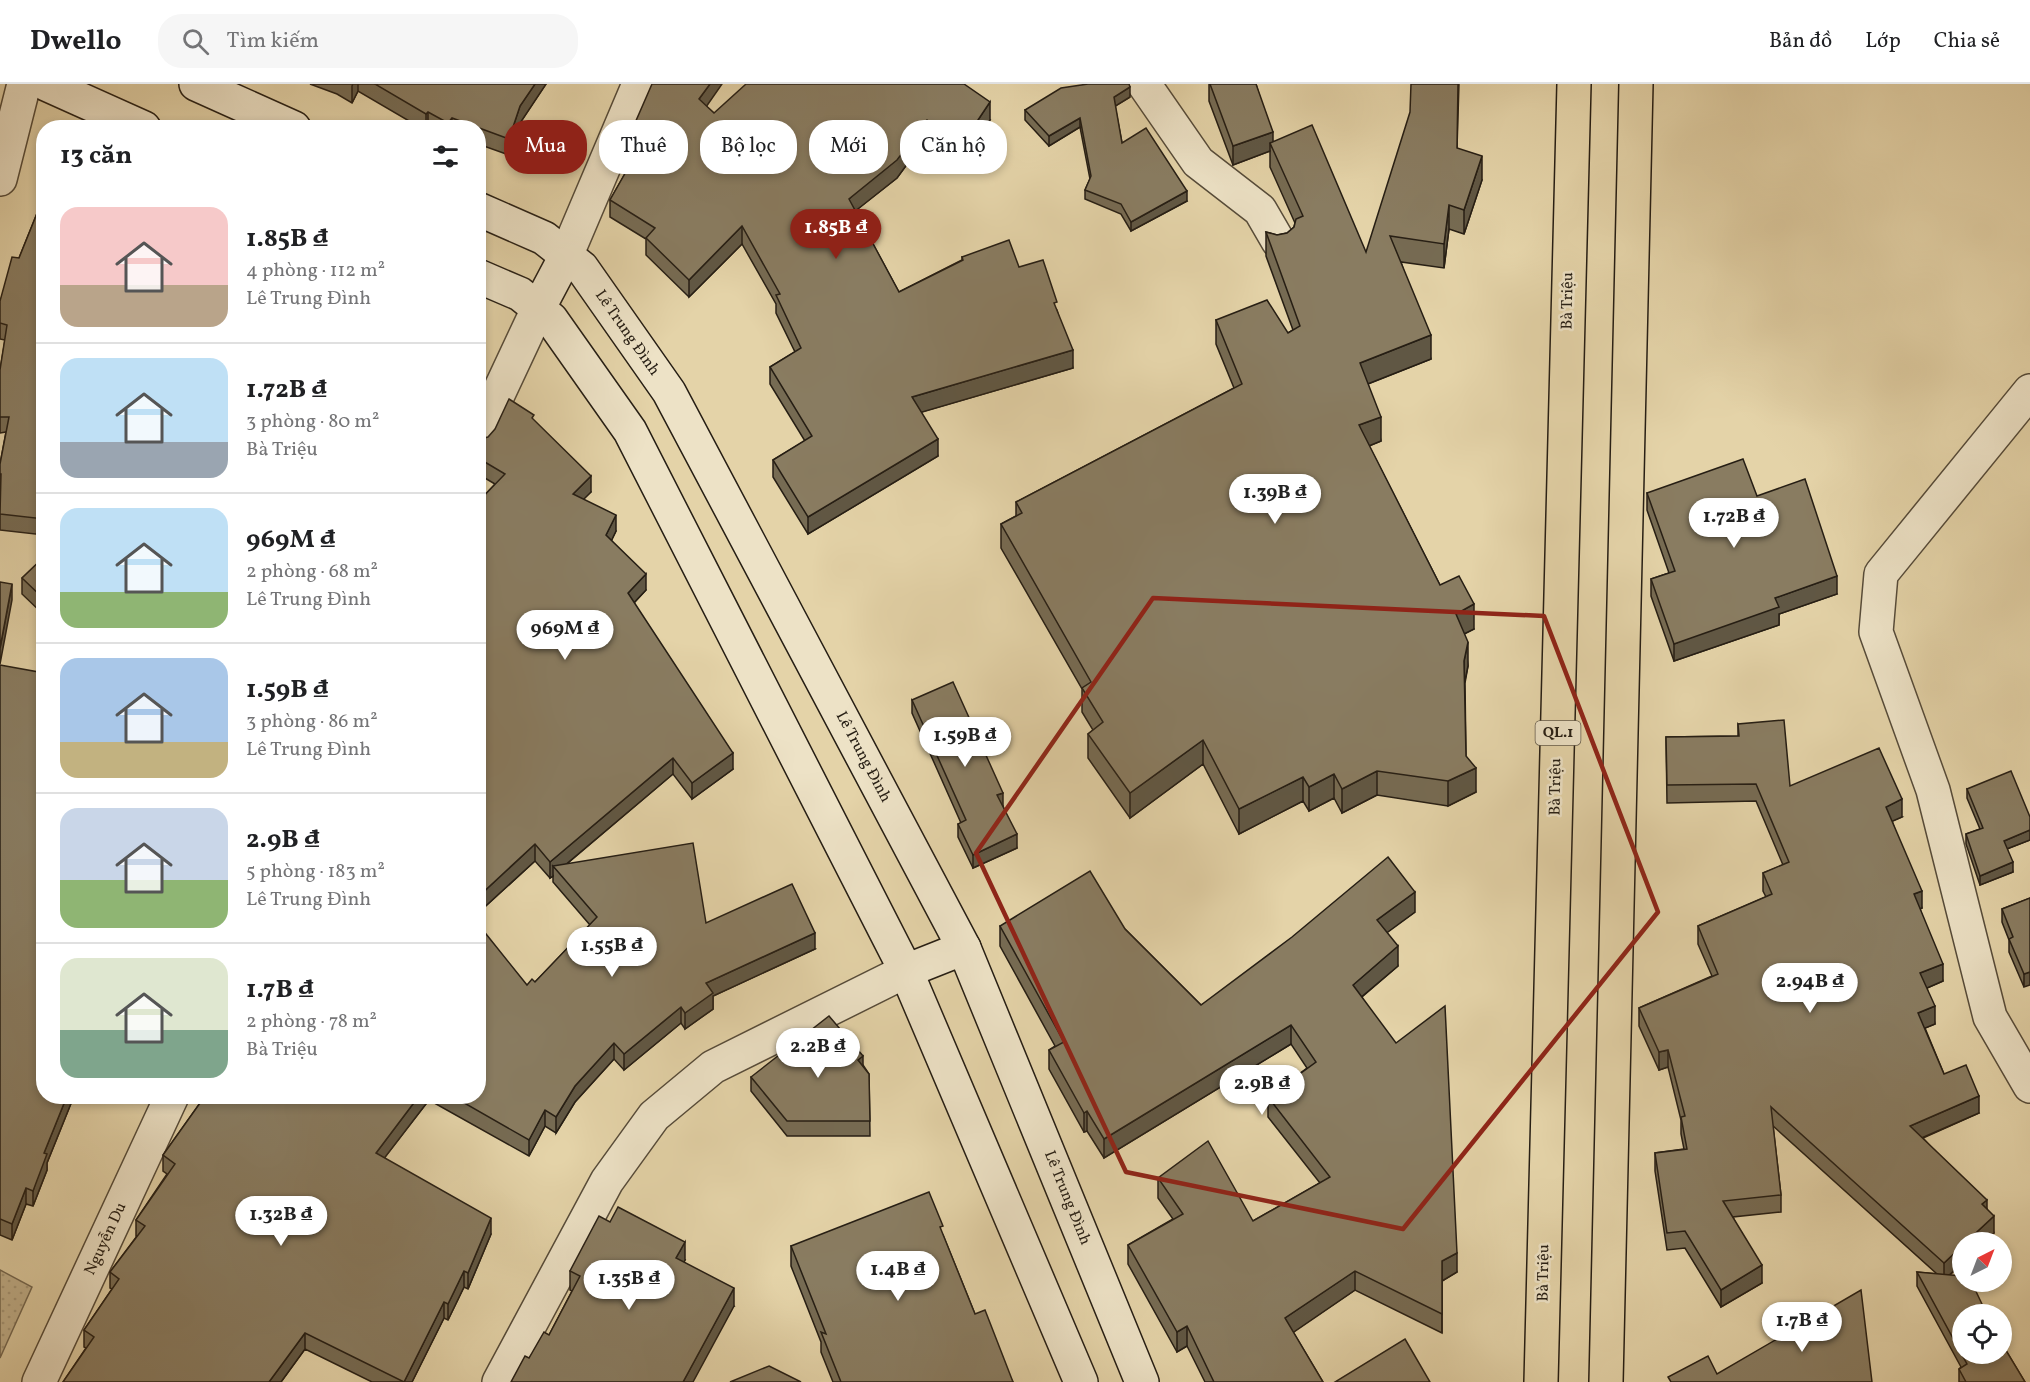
<!DOCTYPE html>
<html lang="vi">
<meta charset="utf-8">
<style>
:root{--surface:#fff;--page:#f6f6f6;--text:#202124;--muted:#757577;--line:#e0e0e0;--accent:#8f2418}
body{margin:0;font-family:Vollkorn,serif;background:var(--page);color:var(--text);height:100vh;display:flex;flex-direction:column;font-size:22px;white-space:nowrap}
*{box-sizing:border-box;margin:0}
p{font-size:20px;color:var(--muted)}
.icon{flex:none;width:33px;height:33px;fill:none;stroke:currentColor;stroke-width:2;stroke-linecap:round;stroke-linejoin:round}
.map{position:relative;flex:1;overflow:hidden}
.side{position:absolute;left:36px;top:36px;width:450px;height:984px;display:flex;flex-direction:column;background:var(--surface);border-radius:24px;box-shadow:0 3px 9px #0003}
.side>*{flex:none}
.hud{position:absolute;left:504px;top:36px;width:570px;height:54px;display:flex;gap:12px}
.needle{width:39px;rotate:42deg}
.controls{position:absolute;left:1952px;top:1148px;display:grid;gap:12px}
.controls a{display:grid;place-items:center;width:60px;height:60px;border-radius:50%;background:var(--surface);box-shadow:0 3px 9px #0003;font-size:30px}
.price{position:absolute;translate:-50% -51px;padding:0 14px;border-radius:21px;background:#fff;color:#222;font-size:20px;line-height:39px;filter:drop-shadow(0 2px 3px #0008)}
.price::after{content:'';position:absolute;left:50%;top:36px;width:18px;height:14px;margin-left:-9px;background:inherit;clip-path:polygon(0 0,100% 0,50% 100%)}
.price.selected{background:var(--accent);color:#fff}
ul{padding:0;list-style:none}
li{display:flex;align-items:center;gap:18px;height:150px;padding:0 24px}
li+li{border-top:2px solid var(--line)}
li span{display:grid;place-items:center;flex:none;width:168px;height:120px;border-radius:18px;color:#555}
li>.icon{margin-inline-start:auto}
span .icon{width:72px;height:72px;fill:#fffc;stroke-width:1}
li b{font-size:26px}
h2{display:flex;justify-content:space-between;align-items:center;height:72px;padding:0 24px;font-size:26px}
.chip{padding:0 21px;border-radius:24px;background:var(--surface);box-shadow:0 3px 9px #0003;font-size:21px;line-height:54px}
.chip.selected{background:var(--accent);color:#fff}
header{display:flex;align-items:center;gap:36px;box-sizing:border-box;height:84px;padding:0 30px;background:var(--surface);border-bottom:2px solid var(--line)}
header strong{font-size:28px}
nav{display:flex;gap:33px;margin-inline-start:auto;font-size:21px}
.search{width:420px;height:54px;background:var(--page);display:flex;align-items:center;gap:15px;box-sizing:border-box;padding:0 21px;border-radius:24px;color:var(--muted);font-size:22px}
.map>svg:first-child{display:block}
.garden{fill:url(#garden-dots);stroke:#756952;stroke-width:1.5}
.lines{fill:none;stroke-linecap:round;stroke-linejoin:round}
.minor-casing{stroke:#564b39;stroke-width:36}
.tertiary-casing{stroke:#564b39;stroke-width:36}
.secondary-casing{stroke:#261e14;stroke-width:36}
.trunk-casing{stroke:#261e14;stroke-width:36}
.minor{stroke:#ede2c6;stroke-width:33}
.tertiary{stroke:#ede2c6;stroke-width:33}
.secondary{stroke:#ede2c6;stroke-width:33}
.trunk{stroke:#e4d3a8;stroke-width:33}
.wall{fill:#766b53;stroke:#261e14;stroke-width:1.5}
.shaded-wall{fill:#605744;stroke:#261e14;stroke-width:1.5}
.building{fill:#897c61;stroke:#261e14;stroke-width:1.5}
.marked{fill:none;stroke:#8f2418;stroke-width:4.5;stroke-linejoin:round}
.labels{text-anchor:middle;dominant-baseline:central;stroke-width:5;stroke-linejoin:round;paint-order:stroke}
.shield{fill:#ede2c6;stroke:#625949;stroke-width:1.5}
.shield-label{font-size:15px;font-weight:bold;fill:#261e14}
.street-label{font-size:16px;fill:#261e14;stroke:#ede2c6}
</style>
<header>
<strong>Dwello</strong>
<div class="search"><svg class="icon" aria-label="search" viewBox="0 0 24 24"><circle cx="10" cy="10" r="6"/><path d="M15 15l6 6"/></svg>Tìm kiếm</div>
<nav><a>Bản đồ</a><a>Lớp</a><a>Chia sẻ</a></nav>
</header>
<div class="map">
<svg width="2030" height="1298" viewBox="0 0 2030 1298">
<defs>
<pattern id="garden-dots" width="8" height="8" patternUnits="userSpaceOnUse" patternTransform="scale(1.5)"><rect width="8" height="8" fill="#c4b48f"/><path d="M2 2h.1M6 6h.1" fill="none" stroke="#a89a7a" stroke-width="1.8" stroke-linecap="round"/></pattern>
</defs>
<rect width="100%" height="100%" fill="#e4d3a8"/>
<filter id="stains"><feTurbulence type="fractalNoise" baseFrequency=".00333" numOctaves="4"/><feColorMatrix values="0 0 0 0 .2 0 0 0 0 .09 0 0 0 0 .02 0 0 0 .5 -.17"/></filter>
<radialGradient id="worn" r=".72"><stop offset=".6" stop-color="#630" stop-opacity="0"/><stop offset="1" stop-color="#630" stop-opacity=".3"/></radialGradient>
<path class="garden" d="M0,1186L32,1203L0,1274Z"/>
<g class="lines">
<defs>
<g id="minor">
<path d="M1144,0L1198,78L1260,126L1278,157"/>
<path d="M0,95L24,0"/>
<path d="M2030,307L1881,490L1876,548L1933,706L1990,933L2030,1002"/>
<path d="M499,1298L607,1097L654,1032L713,983L906,887"/>
</g>
<g id="tertiary">
<path d="M566,172L639,0"/>
<path d="M478,353L538,225"/>
<path d="M39,1298L172,1012"/>
</g>
<g id="secondary">
<path d="M46,0L144,44"/>
<path d="M196,0L294,44"/>
<path d="M478,125L544,154L582,184L669,308L964,864L1142,1298"/>
<path d="M478,192L520,210L551,235L630,347L906,887L1081,1298"/>
<path d="M538,225L566,172"/>
<path d="M906,887L964,864"/>
</g>
<g id="trunk">
<path d="M1541,1298L1574,0"/>
<path d="M1606,1298L1636,0"/>
</g>
</defs>
<use href="#minor" class="minor-casing"/>
<use href="#tertiary" class="tertiary-casing"/>
<use href="#secondary" class="secondary-casing"/>
<use href="#trunk" class="trunk-casing"/>
<use href="#minor" class="minor"/>
<use href="#tertiary" class="tertiary"/>
<use href="#secondary" class="secondary"/>
<use href="#trunk" class="trunk"/>
</g>
<g class="wall">
<path d="M310,0H546L520,39L509,71L478,60V44H421L358,7L352,19L337,10Z"/>
<path d="M1209,0H1256L1273,58L1366,168L1459,0L1457,64L1482,96L1464,150L1449,145L1444,184L1401,178L1431,275L1368,300L1381,357L1369,362L1440,501L1474,545L1464,550L1468,582L1465,599L1466,672L1476,708L1448,722L1377,711L1342,729L1334,714L1309,727L1303,717L1239,750L1203,680L1130,734L1088,674V650L1093,646L1082,628V605L1001,464V440L1016,432V418L1234,304L1216,260V236L1288,249L1293,246L1266,172V148L1277,151L1287,149L1294,143L1295,139L1270,83V67L1233,81L1209,17Z"/>
<path d="M1130,13L1115,22L1122,59L1187,117L1131,147L1121,130L1085,115V106L1090,95L1080,43L1049,62L1025,36V26Z"/>
<path d="M706,22L714,29L990,36L962,77L927,53L897,94L855,127L899,208L962,176V173L1019,183L1057,226L1073,284L921,328L938,372L808,450L773,393V376L805,357L770,300V283L795,268L776,229V220L742,160L689,213L646,171V155L610,133V116L642,60L635,57V39Z"/>
<path d="M44,112V451L0,446V380L6,348L0,349V286L5,256L0,255V217L19,174Z"/>
<path d="M534,337L591,408L583,415L616,447L611,457L646,506L634,519L733,685L692,715L673,690L568,779L706,839L815,865L713,912V925L685,945L681,939L624,986L614,975L575,1018L556,1049L545,1042L529,1072L429,1016L384,1074L491,1150L468,1205L464,1203L448,1236L444,1234L412,1298H372L305,1265L281,1298H63L86,1264L84,1263V1246L112,1205L110,1204V1188L137,1152H136V1136L167,1090L163,1087V1071L205,1012H478L527,901L535,898L590,841L553,798V792L550,794L535,777L478,829V418L495,400L478,390V358Z"/>
<path d="M1647,409L1757,412L1837,510L1779,530V541L1674,577L1651,512V495L1669,489L1647,426Z"/>
<path d="M44,473V531L22,510V494Z"/>
<path d="M0,581L44,1012H74L47,1079V1086L33,1122L26,1120L12,1156L0,1151Z"/>
<path d="M912,616L1003,722L1017,764L973,784L958,753V740L961,739L912,629Z"/>
<path d="M1738,640L1790,702L1902,733L1892,737L1922,824L1920,825L1943,897L1927,904L1935,940L1925,944L1944,990L1979,1029L1923,1054L1987,1125L1994,1149L1962,1158V1179L1950,1191L1982,1227L2025,1298H1959V1285L1961,1283L1917,1202V1188L1937,1190L1773,1042L1781,1111V1128L1733,1133L1762,1199L1721,1223L1685,1164L1667,1166L1655,1087V1069L1684,1065L1681,1050V1036L1668,983L1659,986L1639,942V924L1712,892L1698,860V842L1766,813L1763,807V789L1783,781L1756,717L1667,719L1666,653L1738,652Z"/>
<path d="M1967,705L2030,733V756L2007,765L2013,788L1980,801L1966,760V750L1980,745L1967,714Z"/>
<path d="M2030,814L2024,903L2009,868V856L2002,838V825Z"/>
<path d="M1415,828L1387,848L1398,882L1362,913L1457,1188L1442,1197V1249L1355,1206L1293,1248L1323,1298H1205L1187,1262L1177,1268L1128,1180V1161L1173,1135L1158,1114V1094L1253,1137L1320,1099L1268,1033V1013L1307,984L1291,960L1104,1074L1087,1047L1084,1048L1049,985V966L1055,962L1000,862V842L1125,845L1201,921Z"/>
<path d="M863,981L869,990L870,1052H787L751,1007V993Z"/>
<path d="M943,1151L975,1230L1013,1298H833L821,1268V1258L791,1182V1162Z"/>
<path d="M685,1176L684,1178L734,1222L529,1274L549,1251L572,1207L570,1206V1187Z"/>
</g>
<g class="shaded-wall">
<path d="M353,0H358V7L352,19V2Z"/>
<path d="M535,0H546L520,39L509,71V55L520,22Z"/>
<path d="M710,0H722L699,33V15Z"/>
<path d="M1130,3V13L1114,23V13Z"/>
<path d="M990,18V36L962,77V60Z"/>
<path d="M428,28V44H426V30Z"/>
<path d="M452,34V44H448V39Z"/>
<path d="M1080,34V43L1049,62V52Z"/>
<path d="M927,36V53L897,94L849,132V115Z"/>
<path d="M1273,48V65L1270,59V67L1233,81V62Z"/>
<path d="M1482,72V96L1464,150V126Z"/>
<path d="M1187,107V117L1131,147V138Z"/>
<path d="M1449,121V145L1444,184V160Z"/>
<path d="M742,142V160L689,213V196Z"/>
<path d="M1431,251V275L1360,303V279Z"/>
<path d="M1073,266V284L912,331V313Z"/>
<path d="M1381,333V357L1359,366V341Z"/>
<path d="M938,355V372L808,450V433Z"/>
<path d="M591,392V408L573,426V410Z"/>
<path d="M616,431V447L606,468V451Z"/>
<path d="M646,490V506L628,525V509Z"/>
<path d="M1837,492V510L1779,530V541L1674,577V560L1775,514Z"/>
<path d="M12,500V516L0,580V564Z"/>
<path d="M1474,520V545L1456,554V530Z"/>
<path d="M1468,558V582L1464,601V577Z"/>
<path d="M1203,656V680L1130,734V709Z"/>
<path d="M733,669V685L692,715V699Z"/>
<path d="M673,674V690L558,787L553,782V792L550,794V778Z"/>
<path d="M1476,684V708L1448,722V697Z"/>
<path d="M1377,687V711L1342,729V705Z"/>
<path d="M1334,690V714L1309,727V703Z"/>
<path d="M1303,693V717L1239,750V725Z"/>
<path d="M1003,709V722L997,725V711Z"/>
<path d="M1902,715V733L1886,740V723Z"/>
<path d="M2030,746V756L2004,766V757Z"/>
<path d="M1017,750V764L973,784V771Z"/>
<path d="M535,760V777L478,829V813Z"/>
<path d="M2013,778V788L1980,801V792Z"/>
<path d="M1922,807V824L1914,827V810Z"/>
<path d="M1415,808V828L1377,856V836Z"/>
<path d="M815,849V865L713,912V925L685,945V929L706,899Z"/>
<path d="M1398,862V882L1353,920V901Z"/>
<path d="M1943,880V897L1920,907V889Z"/>
<path d="M2030,888V901L2024,903V890Z"/>
<path d="M1935,922V940L1918,947V929Z"/>
<path d="M681,923V939L624,986V970Z"/>
<path d="M1291,941V960L1104,1074V1055Z"/>
<path d="M614,959V975L575,1018L556,1049V1033L575,1002Z"/>
<path d="M1668,966V983L1659,986V968Z"/>
<path d="M863,972V987L858,976Z"/>
<path d="M67,1012H74L47,1079V1086L33,1122V1107L44,1069Z"/>
<path d="M419,1012H429V1016L376,1085V1069Z"/>
<path d="M1979,1012V1029L1910,1059V1042Z"/>
<path d="M545,1026V1042L529,1072V1056Z"/>
<path d="M1087,1027V1047L1084,1048V1029Z"/>
<path d="M26,1104V1120L12,1156V1140Z"/>
<path d="M1987,1116V1133L1982,1120Z"/>
<path d="M1994,1132V1149L1984,1158H1966Z"/>
<path d="M491,1134V1150L468,1205V1189Z"/>
<path d="M685,1158V1176L676,1193V1174Z"/>
<path d="M1962,1162V1179L1944,1196V1179Z"/>
<path d="M1457,1169V1188L1442,1197V1249V1177Z"/>
<path d="M1762,1181V1199L1721,1223V1206Z"/>
<path d="M464,1187V1203L448,1236V1220Z"/>
<path d="M1355,1187V1206L1285,1254V1234Z"/>
<path d="M734,1204V1222L693,1298H683Z"/>
<path d="M444,1218V1234L412,1298H404Z"/>
<path d="M1187,1242V1262L1177,1268V1248Z"/>
<path d="M305,1249V1265L281,1298H269Z"/>
</g>
<g class="building">
<path d="M375,0H535L520,22L509,55L452,34L448,39L428,28L426,30Z"/>
<path d="M652,0H710L699,15L714,29L746,0H964L990,18L962,60L927,36L897,76L849,115L899,208L963,176L962,173L1009,156L1019,183L1043,176L1057,218L1054,219L1073,266L912,313L938,355L808,433L773,376L812,352L770,283L801,264L776,211L780,210L742,142L689,196L646,154L655,144L610,116L649,47L635,39Z"/>
<path d="M1088,0H1129L1130,3L1114,13L1122,59L1146,44L1187,107L1131,138L1121,120L1085,106L1091,92L1080,34L1049,52L1025,26L1061,4Z"/>
<path d="M1210,0H1256L1273,48L1233,62Z"/>
<path d="M1411,0H1458L1457,64L1482,72L1464,126L1449,121L1444,160L1390,152L1431,251L1360,279L1381,333L1359,341L1440,501L1459,492L1474,520L1456,530L1468,558L1464,577L1466,672L1476,684L1448,697L1377,687L1342,705L1334,690L1309,703L1303,693L1239,725L1203,656L1130,709L1088,650L1103,638L1082,604L1091,598L1001,440L1022,429L1016,418L1242,300L1216,236L1267,216L1288,249L1300,242L1266,148L1277,151L1287,149L1294,143L1296,135L1303,132L1270,59L1312,41L1366,168L1410,28Z"/>
<path d="M72,40L81,44H70Z"/>
<path d="M44,112V435L0,430L1,390H0V380L9,333H0V286L7,241L0,239V217L12,173L19,174Z"/>
<path d="M509,315L534,331L532,334L591,392L573,410L616,431L606,451L646,490L628,509L733,669L692,699L673,674L550,778L535,760L478,813V418L505,390L478,374V358L480,355L488,353L495,345Z"/>
<path d="M1743,375L1757,412L1805,395L1837,492L1775,514L1779,523L1674,560L1651,495L1675,487L1647,409Z"/>
<path d="M44,473V515L22,494Z"/>
<path d="M0,498L12,500L0,564Z"/>
<path d="M0,581L44,589V1012H67L44,1069L47,1070L33,1107L26,1104L12,1140L0,1135Z"/>
<path d="M953,598L1003,709L997,711L1017,750L973,771L958,740L966,736L912,616Z"/>
<path d="M1784,636L1790,702L1879,664L1902,715L1886,723L1922,807L1914,810L1943,880L1920,889L1935,922L1918,929L1944,990L1966,981L1979,1012L1910,1042L1987,1116L1982,1120L1994,1132L1966,1158H1962V1162L1944,1179L1771,1023L1781,1111L1723,1117L1762,1181L1721,1206L1685,1147L1667,1149L1655,1069L1687,1065L1681,1033L1685,1032L1668,966L1659,968L1639,924L1718,890L1698,842L1772,810L1763,789L1789,778L1756,700L1667,701L1666,653L1739,652L1738,640Z"/>
<path d="M2011,687L2030,733V746L2004,757L2013,778L1980,792L1966,750L1983,744L1967,705Z"/>
<path d="M693,759L706,839L792,800L815,849L706,899L713,909L685,929L681,923L624,970L614,959L575,1002L556,1033L545,1026L529,1056L452,1012H478V840L527,901L532,895L535,898L597,833L553,782Z"/>
<path d="M1388,773L1415,808L1377,836L1398,862L1353,901L1396,959L1445,922L1457,1169L1442,1177V1230L1355,1187L1285,1234L1323,1298H1214L1187,1242L1177,1248L1128,1161L1183,1130L1158,1094L1208,1057L1253,1137L1330,1093L1268,1013L1316,978L1291,941L1104,1055L1087,1027L1084,1029L1049,966L1064,958L1000,842L1090,787L1125,845L1201,921L1292,853Z"/>
<path d="M2030,814V888L2024,890L2009,855L2013,853L2002,825Z"/>
<path d="M829,932L863,972L858,976L869,990L870,1037H787L751,993Z"/>
<path d="M205,1012H419L376,1069L491,1134L468,1189L464,1187L448,1220L444,1218L404,1298L305,1249L269,1298H63L94,1253L84,1246L119,1195L110,1188L145,1142L136,1136L175,1080L163,1071Z"/>
<path d="M929,1108L943,1142L940,1143L975,1230L985,1226L1013,1298H841L821,1248L826,1250L791,1162Z"/>
<path d="M618,1123L685,1158L676,1174L734,1204L683,1298H511L525,1272L529,1274L544,1248L549,1251L580,1192L570,1187L599,1132L610,1138Z"/>
<path d="M1917,1188L1962,1192V1197H1971L1982,1220L1980,1222L1984,1230H1962V1269H2001V1258L2025,1298H1966L1959,1285L1967,1280Z"/>
<path d="M1861,1206L1872,1298H1671L1668,1293L1708,1272L1717,1290Z"/>
<path d="M1405,1255L1430,1298H1335Z"/>
<path d="M769,1282L801,1298H730Z"/>
</g>
<path class="marked" d="M1153,514L1544,532L1658,828L1403,1145L1126,1088L976,769Z"/>
<g class="labels">
<rect class="shield" x="1535.5" y="637" width="45" height="24" rx="4.5"/>
<g class="shield-label">
<text x="1558" y="649">QL.1</text>
</g>
<g class="street-label">
<text transform="translate(1568 217) rotate(-89)">Bà Triệu</text>
<text transform="translate(627 249) rotate(55)">Lê Trung Đình</text>
<text transform="translate(863 673) rotate(62)">Lê Trung Đình</text>
<text transform="translate(1556 703) rotate(-89)">Bà Triệu</text>
<text transform="translate(1067 1114) rotate(68)">Lê Trung Đình</text>
<text transform="translate(106 1155) rotate(-65)">Nguyễn Du</text>
<text transform="translate(1544 1189) rotate(-89)">Bà Triệu</text>
</g>
</g>
<rect width="100%" height="100%" filter="url(#stains)"/>
<rect width="100%" height="100%" fill="url(#worn)"/>
</svg>
<div class="controls">
<a><svg class="needle" viewBox="-14 -14 28 28"><path d="M0-13l5 13h-10z" fill="#e53935"/><path d="M0 13l5-13h-10z" fill="#757577"/></svg></a>
<a><svg class="icon" aria-label="locate" viewBox="0 0 24 24"><circle cx="12" cy="12" r="6"/><path d="M12 2v4M12 18v4M2 12h4M18 12h4"/></svg></a>
</div>
<b class="price selected" style="left:836px;top:176px">1.85B ₫</b>
<b class="price" style="left:1275px;top:441px">1.39B ₫</b>
<b class="price" style="left:1734px;top:465px">1.72B ₫</b>
<b class="price" style="left:565px;top:577px">969M ₫</b>
<b class="price" style="left:965px;top:684px">1.59B ₫</b>
<b class="price" style="left:612px;top:894px">1.55B ₫</b>
<b class="price" style="left:1810px;top:930px">2.94B ₫</b>
<b class="price" style="left:818px;top:995px">2.2B ₫</b>
<b class="price" style="left:1262px;top:1032px">2.9B ₫</b>
<b class="price" style="left:281px;top:1163px">1.32B ₫</b>
<b class="price" style="left:898px;top:1218px">1.4B ₫</b>
<b class="price" style="left:629px;top:1227px">1.35B ₫</b>
<b class="price" style="left:1802px;top:1269px">1.7B ₫</b>
<div class="hud">
<a class="chip selected">Mua</a>
<a class="chip">Thuê</a>
<a class="chip">Bộ lọc</a>
<a class="chip">Mới</a>
<a class="chip">Căn hộ</a>
</div>
<section class="side">
<h2>13 căn<svg class="icon" aria-label="filters" viewBox="0 0 24 24"><path d="M4 7h16M4 17h16"/><circle cx="9" cy="7" r="2"/><circle cx="15" cy="17" r="2"/></svg></h2>
<ul>
<li><span style="background:linear-gradient(#f6c9c9 65%,#b9a48a 0)"><svg class="icon" aria-label="home" viewBox="0 0 24 24"><path d="M3 11l9-7 9 7M6 9v11h12V9"/></svg></span><div><b>1.85B ₫</b><p>4 phòng · 112 m²</p><p>Lê Trung Đình</p></div></li>
<li><span style="background:linear-gradient(#bfe0f5 70%,#9aa5b1 0)"><svg class="icon" aria-label="home" viewBox="0 0 24 24"><path d="M3 11l9-7 9 7M6 9v11h12V9"/></svg></span><div><b>1.72B ₫</b><p>3 phòng · 80 m²</p><p>Bà Triệu</p></div></li>
<li><span style="background:linear-gradient(#bfe0f5 70%,#8fb573 0)"><svg class="icon" aria-label="home" viewBox="0 0 24 24"><path d="M3 11l9-7 9 7M6 9v11h12V9"/></svg></span><div><b>969M ₫</b><p>2 phòng · 68 m²</p><p>Lê Trung Đình</p></div></li>
<li><span style="background:linear-gradient(#a9c7e8 70%,#c2b280 0)"><svg class="icon" aria-label="home" viewBox="0 0 24 24"><path d="M3 11l9-7 9 7M6 9v11h12V9"/></svg></span><div><b>1.59B ₫</b><p>3 phòng · 86 m²</p><p>Lê Trung Đình</p></div></li>
<li><span style="background:linear-gradient(#c9d6e8 60%,#8fb573 0)"><svg class="icon" aria-label="home" viewBox="0 0 24 24"><path d="M3 11l9-7 9 7M6 9v11h12V9"/></svg></span><div><b>2.9B ₫</b><p>5 phòng · 183 m²</p><p>Lê Trung Đình</p></div></li>
<li><span style="background:linear-gradient(#dfe7d0 60%,#7fa58c 0)"><svg class="icon" aria-label="home" viewBox="0 0 24 24"><path d="M3 11l9-7 9 7M6 9v11h12V9"/></svg></span><div><b>1.7B ₫</b><p>2 phòng · 78 m²</p><p>Bà Triệu</p></div></li>
</ul>
</section>
</div>
